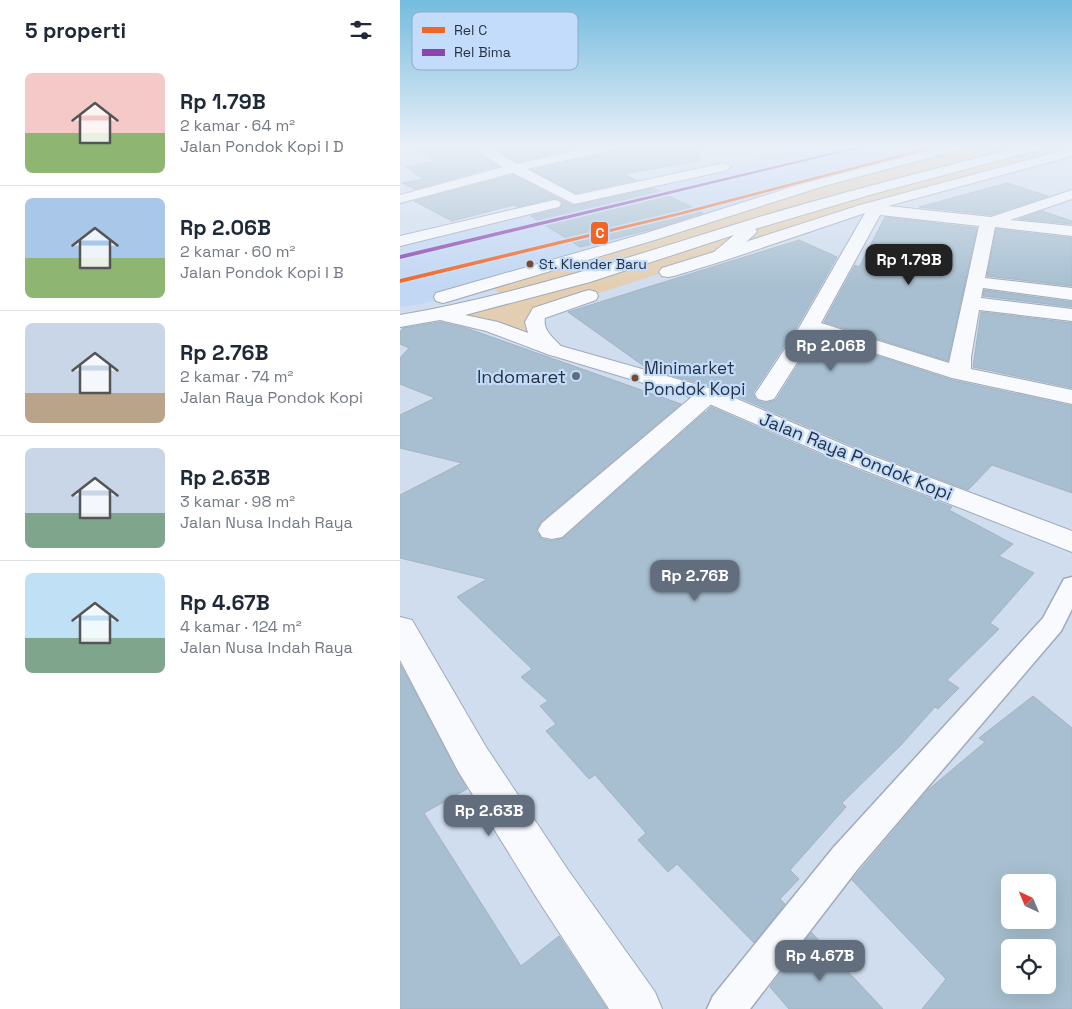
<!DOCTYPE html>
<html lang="id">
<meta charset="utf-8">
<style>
:root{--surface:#fff;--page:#f6f6f7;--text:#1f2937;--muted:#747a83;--line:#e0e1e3;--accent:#626e7e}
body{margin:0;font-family:"Space Grotesk",sans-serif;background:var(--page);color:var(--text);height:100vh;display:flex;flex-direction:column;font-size:19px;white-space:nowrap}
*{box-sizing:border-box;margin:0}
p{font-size:16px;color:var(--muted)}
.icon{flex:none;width:28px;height:28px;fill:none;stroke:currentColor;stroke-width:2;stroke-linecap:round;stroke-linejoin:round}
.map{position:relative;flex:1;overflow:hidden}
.drawer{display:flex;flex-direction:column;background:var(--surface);width:400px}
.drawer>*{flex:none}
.needle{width:32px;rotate:316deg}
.buttons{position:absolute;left:601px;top:874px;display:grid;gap:10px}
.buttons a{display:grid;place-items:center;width:55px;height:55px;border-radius:8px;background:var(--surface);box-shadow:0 5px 20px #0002;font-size:25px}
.price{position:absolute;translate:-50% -42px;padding:0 11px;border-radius:10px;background:var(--accent);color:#fff;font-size:16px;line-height:32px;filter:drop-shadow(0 1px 2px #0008)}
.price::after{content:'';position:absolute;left:50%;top:30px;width:15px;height:11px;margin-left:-8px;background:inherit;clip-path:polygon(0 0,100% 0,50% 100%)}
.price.selected{background:#222;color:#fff}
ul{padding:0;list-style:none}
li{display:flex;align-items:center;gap:15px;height:125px;padding:0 25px}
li+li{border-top:1px solid var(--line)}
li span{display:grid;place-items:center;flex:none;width:140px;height:100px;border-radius:8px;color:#555}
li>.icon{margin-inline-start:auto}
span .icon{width:60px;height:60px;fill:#fffc;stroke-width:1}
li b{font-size:21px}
h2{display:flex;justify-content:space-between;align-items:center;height:60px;padding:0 25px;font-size:21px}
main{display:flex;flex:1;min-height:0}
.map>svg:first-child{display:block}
.built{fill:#c2d7f3}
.green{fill:#e3ceb1}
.building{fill:#a7bfd0;stroke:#a4b3c0;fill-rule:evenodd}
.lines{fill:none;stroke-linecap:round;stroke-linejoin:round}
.service-casing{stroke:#9faaba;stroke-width:3}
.minor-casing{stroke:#9faaba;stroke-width:2}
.tertiary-casing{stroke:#9faaba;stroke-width:2}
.secondary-casing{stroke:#9faaba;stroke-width:2}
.primary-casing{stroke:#9faaba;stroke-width:2}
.service{fill:#f8fafd;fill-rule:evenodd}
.minor{fill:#f8fafd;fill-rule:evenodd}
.tertiary{fill:#f8fafd;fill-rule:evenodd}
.secondary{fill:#f8fafd;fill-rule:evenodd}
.primary{fill:#f8fafd;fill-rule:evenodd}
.rail-1-casing{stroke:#c3dcfc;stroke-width:3}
.rail-2-casing{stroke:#c3dcfc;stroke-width:3}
.rail-1{fill:#f26522;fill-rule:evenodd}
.rail-2{fill:#8e44ad;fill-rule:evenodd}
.bus-dot{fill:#7a4b2a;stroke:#c3dcfc;stroke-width:2}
.poi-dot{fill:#626e7e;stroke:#c3dcfc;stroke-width:2}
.labels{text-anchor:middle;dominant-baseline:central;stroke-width:4.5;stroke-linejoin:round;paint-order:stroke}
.far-bus-label{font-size:14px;fill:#263241;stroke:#c3dcfc;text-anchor:start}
.bus-label{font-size:17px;fill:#263241;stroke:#c3dcfc;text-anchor:start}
.poi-label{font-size:18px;fill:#263241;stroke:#c3dcfc;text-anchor:end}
.street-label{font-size:18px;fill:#263241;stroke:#c3dcfc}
.key{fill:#c3dcfc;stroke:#94a9c4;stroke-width:1}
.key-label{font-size:14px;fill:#263241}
.line-badge{stroke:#c3dcfc;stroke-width:2}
.badge-label{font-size:14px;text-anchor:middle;font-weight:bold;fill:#fff}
</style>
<main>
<section class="drawer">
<h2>5 properti<svg class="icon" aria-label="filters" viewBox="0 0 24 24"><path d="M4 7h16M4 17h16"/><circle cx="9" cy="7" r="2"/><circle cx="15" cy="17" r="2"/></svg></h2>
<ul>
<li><span style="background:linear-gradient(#f6c9c9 60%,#8fb573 0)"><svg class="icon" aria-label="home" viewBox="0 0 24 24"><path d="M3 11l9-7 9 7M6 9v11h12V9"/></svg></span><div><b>Rp 1.79B</b><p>2 kamar · 64 m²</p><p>Jalan Pondok Kopi I D</p></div></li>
<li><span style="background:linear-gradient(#a9c7e8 60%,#8fb573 0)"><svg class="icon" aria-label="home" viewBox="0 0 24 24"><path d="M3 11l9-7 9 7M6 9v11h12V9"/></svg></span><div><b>Rp 2.06B</b><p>2 kamar · 60 m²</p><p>Jalan Pondok Kopi I B</p></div></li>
<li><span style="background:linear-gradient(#c9d6e8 70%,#b9a48a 0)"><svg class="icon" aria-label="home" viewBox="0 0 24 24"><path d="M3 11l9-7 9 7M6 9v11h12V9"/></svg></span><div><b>Rp 2.76B</b><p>2 kamar · 74 m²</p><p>Jalan Raya Pondok Kopi</p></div></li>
<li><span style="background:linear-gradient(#c9d6e8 65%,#7fa58c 0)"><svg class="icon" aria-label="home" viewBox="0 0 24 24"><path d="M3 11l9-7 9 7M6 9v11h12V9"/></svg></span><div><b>Rp 2.63B</b><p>3 kamar · 98 m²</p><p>Jalan Nusa Indah Raya</p></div></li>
<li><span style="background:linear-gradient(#bfe0f5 65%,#7fa58c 0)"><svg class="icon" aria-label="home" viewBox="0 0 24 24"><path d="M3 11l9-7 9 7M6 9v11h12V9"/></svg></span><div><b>Rp 4.67B</b><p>4 kamar · 124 m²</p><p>Jalan Nusa Indah Raya</p></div></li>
</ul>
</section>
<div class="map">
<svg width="672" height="1009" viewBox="0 0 672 1009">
<rect width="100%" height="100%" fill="#d0ddef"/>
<path class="built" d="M412,145H561L22,304L0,307V238Z"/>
<path class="green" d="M565,145H672V152L465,208L140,312L154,350L38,316L108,298L85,284Z"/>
<g class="building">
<path d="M10,145H189L117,162L92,147H83L79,151L81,156L98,166L15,189L2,183L23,179L6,167L36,161Z"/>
<path d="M223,145H298L299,161L224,174L236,180L176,193L132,170L219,150Z"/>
<path d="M113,175L173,206L253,188L303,213L256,228L180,247L131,216L159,209L163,203L159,199L154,198L117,207L114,205L52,221L14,201Z"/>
<path d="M607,183L648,196L591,215L519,207Z"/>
<path d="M642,211L672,221V224L619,219Z"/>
<path d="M485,217L577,228L548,361L424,322L455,265L459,267Z"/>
<path d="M596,229L672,238V286L587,276Z"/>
<path d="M399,240L437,257L398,325L353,393L356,400L366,403L376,400L416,336L552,380L672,406V493L592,465L568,490L455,447L317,388L248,369L168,312Z"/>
<path d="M584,290L672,302V307L583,296Z"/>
<path d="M581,312L672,323V388L573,367Z"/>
<path d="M40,322L66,328L281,404L141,522L136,531L142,539L152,541L163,538L305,412L311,414L307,411L311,407L435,461L552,507L549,510L613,544L599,556L634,573L590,623L599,629L547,680L559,688L538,709L535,707L501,745L442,803L446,807L390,870L399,879L380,899L385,904L354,943L277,864L268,872L238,840L246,833L195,775L189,779L146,731L156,724L140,706L148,701L121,677L132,669L57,597L87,579L0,558V495L62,463L0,448V415L35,398L0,384V358L9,348L0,344V332L3,328Z"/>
<path d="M0,664L67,789L24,813L121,966L159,936L207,1009H0Z"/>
<path d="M633,696L672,728V1009H522L546,979L452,880L528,790L585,742L579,738ZM610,882H648V920H610ZM610,948H648V985H610Z"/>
<path d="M411,932L483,1009H389L370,987Z"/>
</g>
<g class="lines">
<defs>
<path id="service" d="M672,577V609L661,631L457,870L350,1009H307L313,996L433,848L643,618L664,579Z"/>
<g id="minor">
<path d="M198,145H221L219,148L127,169L176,195L324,163L331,167L324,171L174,204L113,173L0,203V195L103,167L83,155L81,152L83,149H91L117,164Z"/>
<path d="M335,145H352L353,147L347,151Z"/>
<path d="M672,148V156L488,206L591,217L672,190V199L610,220L672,226V236L595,227L585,278L672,288V300L583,288L581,298L672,309V321L579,310L571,357V369L672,390V404L552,378L415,334L374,399L366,401L358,399L355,394L400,326L465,213L326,260H314L312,256L314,252L460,205ZM480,215L579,226L549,363L421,323Z"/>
<path d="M154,200L159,201L161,204L159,207L0,246V236Z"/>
<path d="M308,388L316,390L319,395L316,400L162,537L152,539L142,537L138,530L142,523L300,390Z"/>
</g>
<path id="tertiary" d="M0,617L12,620L86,747L168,870L255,992L262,1009H209L138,900L58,771L0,660Z"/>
<path id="secondary" d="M154,344L316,390L454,449L672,531V552L436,459L300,400L147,354L144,350L147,346Z"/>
<g id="primary">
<path d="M547,145H568L566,148L424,186L258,239L50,301L43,303L36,301L34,297L36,293L246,233L414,180Z"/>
<path d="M626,145H647L645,148L473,194L355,229L357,231L355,234L326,260L274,276L268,277L262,276L259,272L262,268L314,252L334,235L190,282L65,315L98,322L128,333L125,322L133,308L182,292L189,290L196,292L198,296L196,300L145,318C142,332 157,340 164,350L161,354L154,356L147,354L86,331L40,320L0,327V315C122,294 238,254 356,218C445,191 536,169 626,145Z"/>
</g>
</defs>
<use href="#service" class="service-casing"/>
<use href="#minor" class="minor-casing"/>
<use href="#tertiary" class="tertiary-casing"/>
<use href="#secondary" class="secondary-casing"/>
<use href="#primary" class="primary-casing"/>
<use href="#service" class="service"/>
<use href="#minor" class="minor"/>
<use href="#tertiary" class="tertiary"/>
<use href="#secondary" class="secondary"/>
<use href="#primary" class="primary"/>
<defs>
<path id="rail-1" d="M538,145H546L280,215L0,283V279L277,213Z"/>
<path id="rail-2" d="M464,145H472L0,259V255Z"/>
</defs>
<use href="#rail-1" class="rail-1-casing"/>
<use href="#rail-2" class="rail-2-casing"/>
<use href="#rail-1" class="rail-1"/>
<use href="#rail-2" class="rail-2"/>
</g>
<linearGradient id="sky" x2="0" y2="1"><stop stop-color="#74bcde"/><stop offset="0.51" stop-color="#eaf0f8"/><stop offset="1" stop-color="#eaf0f8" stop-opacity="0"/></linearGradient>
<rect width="672" height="287" fill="url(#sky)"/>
<g class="bus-dot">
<circle cx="130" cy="264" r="4.5"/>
<circle cx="235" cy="378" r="4.5"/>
</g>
<circle class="poi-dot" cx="176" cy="376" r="5"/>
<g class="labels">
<g class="far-bus-label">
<text x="139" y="264">St. Klender Baru</text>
</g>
<g class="bus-label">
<text x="244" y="368">Minimarket<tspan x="244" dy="21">Pondok Kopi</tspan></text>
</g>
<g class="poi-label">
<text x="166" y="376">Indomaret</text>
</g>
<g class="street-label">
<text transform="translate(456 456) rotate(22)">Jalan Raya Pondok Kopi</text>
</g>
</g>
<rect x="12" y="12" width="166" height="58" rx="8" class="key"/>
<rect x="22" y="27" width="23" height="6" fill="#f26522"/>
<rect x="22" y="49" width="23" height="7" fill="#8e44ad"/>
<g class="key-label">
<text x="54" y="35">Rel C</text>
<text x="54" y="57">Rel Bima</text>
</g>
<rect class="line-badge" x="190" y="221" width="19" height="24" rx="5" fill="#f26522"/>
<g class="badge-label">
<text x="200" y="238">C</text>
</g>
</svg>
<div class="buttons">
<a><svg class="needle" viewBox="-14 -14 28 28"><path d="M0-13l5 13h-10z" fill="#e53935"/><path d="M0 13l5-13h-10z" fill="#747a83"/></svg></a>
<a><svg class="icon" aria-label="locate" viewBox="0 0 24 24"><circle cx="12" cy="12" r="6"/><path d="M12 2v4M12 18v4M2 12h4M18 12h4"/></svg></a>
</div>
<b class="price selected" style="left:509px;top:286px">Rp 1.79B</b>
<b class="price" style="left:431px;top:372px">Rp 2.06B</b>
<b class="price" style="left:295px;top:602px">Rp 2.76B</b>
<b class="price" style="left:89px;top:837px">Rp 2.63B</b>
<b class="price" style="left:420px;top:982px">Rp 4.67B</b>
</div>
</main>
